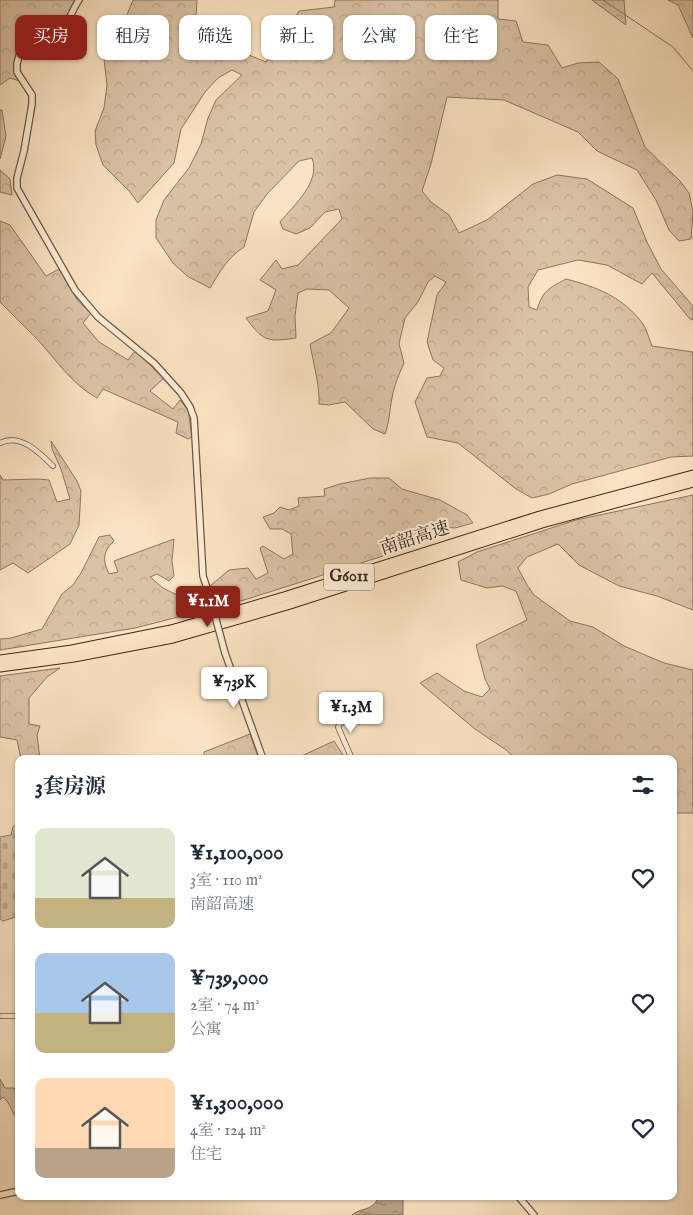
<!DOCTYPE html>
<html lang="zh">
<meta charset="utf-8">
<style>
:root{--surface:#fff;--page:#f2f2f3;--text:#1f2937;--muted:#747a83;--accent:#8f2418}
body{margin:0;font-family:"IM FELL English","Noto Serif SC",serif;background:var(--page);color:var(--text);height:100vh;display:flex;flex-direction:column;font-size:19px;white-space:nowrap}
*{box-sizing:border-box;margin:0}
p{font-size:16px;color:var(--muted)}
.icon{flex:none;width:28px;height:28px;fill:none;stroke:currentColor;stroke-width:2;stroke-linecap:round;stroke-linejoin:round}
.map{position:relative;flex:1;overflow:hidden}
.sheet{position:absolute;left:15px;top:755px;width:662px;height:445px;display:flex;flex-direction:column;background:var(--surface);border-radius:10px;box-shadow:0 1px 4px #0004}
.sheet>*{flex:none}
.top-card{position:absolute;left:15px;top:15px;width:664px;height:45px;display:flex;gap:10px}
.price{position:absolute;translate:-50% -42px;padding:0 11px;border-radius:5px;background:#fff;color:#222;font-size:16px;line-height:32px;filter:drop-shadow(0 1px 2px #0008)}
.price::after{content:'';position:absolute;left:50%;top:30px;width:15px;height:11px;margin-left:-8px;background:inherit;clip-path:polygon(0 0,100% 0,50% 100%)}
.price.current{background:var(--accent);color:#fff}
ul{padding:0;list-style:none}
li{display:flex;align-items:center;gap:15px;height:125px;padding:0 20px}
li span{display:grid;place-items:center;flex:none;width:140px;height:100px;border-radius:10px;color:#555}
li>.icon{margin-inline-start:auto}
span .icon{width:60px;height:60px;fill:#fffc;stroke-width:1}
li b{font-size:21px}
h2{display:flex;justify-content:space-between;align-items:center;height:60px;padding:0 20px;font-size:21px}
.pill{padding:0 18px;border-radius:10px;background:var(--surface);box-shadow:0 1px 4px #0004;font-size:18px;line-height:45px}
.pill.current{background:var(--accent);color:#fff}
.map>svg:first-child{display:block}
.forest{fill:url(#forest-crowns);stroke:#8b7660}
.cemetery{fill:url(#cemetery-stones);stroke:#8b7660}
.water{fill:url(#water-ripples);stroke:#87725d}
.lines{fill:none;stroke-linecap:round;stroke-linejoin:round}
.stream{stroke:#87725d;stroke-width:1}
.minor-casing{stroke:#6c5744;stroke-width:6}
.tertiary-casing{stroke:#6c5744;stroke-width:8}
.motorway-casing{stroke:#3c281a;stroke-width:11}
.minor{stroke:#fcedd7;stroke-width:4.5}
.tertiary{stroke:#fcedd7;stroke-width:5.5}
.motorway{stroke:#fae3c2;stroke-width:9}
.tertiary-bridge-casing{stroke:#6c5744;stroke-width:8;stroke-linecap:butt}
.tertiary-bridge{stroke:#fcedd7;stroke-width:5.5}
.labels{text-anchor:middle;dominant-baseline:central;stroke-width:4.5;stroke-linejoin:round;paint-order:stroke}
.shield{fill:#fcedd7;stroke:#766353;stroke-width:1}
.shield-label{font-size:16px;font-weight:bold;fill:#3c281a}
.street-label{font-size:18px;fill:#3c281a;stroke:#fcedd7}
</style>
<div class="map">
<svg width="693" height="1215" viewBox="0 0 693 1215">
<defs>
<pattern id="forest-crowns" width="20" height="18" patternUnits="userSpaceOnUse" patternTransform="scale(1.25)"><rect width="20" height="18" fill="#dac3a5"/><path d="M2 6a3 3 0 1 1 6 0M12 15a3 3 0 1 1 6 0" fill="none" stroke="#bca88d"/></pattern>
<pattern id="cemetery-stones" width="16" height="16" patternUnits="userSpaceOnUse" patternTransform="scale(1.25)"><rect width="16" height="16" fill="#dac3a5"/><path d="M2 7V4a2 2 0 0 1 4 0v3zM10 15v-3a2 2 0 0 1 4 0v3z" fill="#bca88d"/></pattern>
<pattern id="water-ripples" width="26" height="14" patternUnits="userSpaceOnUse" patternTransform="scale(1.25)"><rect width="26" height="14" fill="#b9a389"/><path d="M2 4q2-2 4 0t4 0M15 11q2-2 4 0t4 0" fill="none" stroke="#98856f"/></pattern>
</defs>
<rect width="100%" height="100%" fill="#fae3c2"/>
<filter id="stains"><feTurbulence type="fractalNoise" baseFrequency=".004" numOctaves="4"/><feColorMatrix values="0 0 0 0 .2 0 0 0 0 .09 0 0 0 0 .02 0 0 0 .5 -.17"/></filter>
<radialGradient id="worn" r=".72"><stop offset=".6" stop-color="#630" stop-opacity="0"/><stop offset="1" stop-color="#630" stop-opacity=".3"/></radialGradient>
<g class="forest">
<path d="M0,0H79L53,48H33L19,56L17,72L26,83L10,78L0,85Z"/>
<path d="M133,0H197L195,33L266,62L299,11L334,7L335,0H498V19L516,21L523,42L548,45L562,68L578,63L599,62L618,79L645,147L680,181L689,193L693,212L691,239L679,241L669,230L656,200L637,170L597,151L578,132L504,100L447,97L431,164L422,191L431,202L449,215L459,233L487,220L533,184L557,175L587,179L633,208L647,242L661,269L693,306V320L690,319L652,273L642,284L607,265L578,260L538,270L528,287L529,307L537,310C543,290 548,289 566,279C597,287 623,297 643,324C647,330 649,339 652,346L693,352V456L671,457L572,484L549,494L532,498L516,489L458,443L427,437L415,402L427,378L440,376L444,368L433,360L427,342L437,295L446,282L435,276L428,282L418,302L405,318L399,344L404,363C399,374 394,386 392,398C389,412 390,420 385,434L373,429L345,402L329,405L319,404C320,386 313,362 310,344L331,333L349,308L329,290L307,289L298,293L295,316L296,338C267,342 264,342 246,318L268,311L276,290L260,280L276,260L282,269L298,265L342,219L339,209L325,212L310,228L296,234L283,229L280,222C294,205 321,182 312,158L299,161L267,194L254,212L244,247C228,257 219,273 210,288L187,276L173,263L156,238V220L164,200L189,168L201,144L208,118L216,100L242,75L232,70L218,78L205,92L181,129L174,163L138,203L130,192L103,165L96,145L95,131L104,108L107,85L103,51L108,34L124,22Z"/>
<path d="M592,0H624L626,25Z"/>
<path d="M668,0H693V38L678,5Z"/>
<path d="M0,110H2L6,136L0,159Z"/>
<path d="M0,170L10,179L12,195L0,192Z"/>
<path d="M0,221L10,225L46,276L59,269L78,301L91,313L83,323L99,342L128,360L135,351L164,378L150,391L173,409L180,400L188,410L192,437L188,439L176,433L178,422L103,389L97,398C71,384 56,359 36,338C24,326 12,314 0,302Z"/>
<path d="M51,441L77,481L81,491L79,525L70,544L28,573L13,563L0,570V475L3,480L38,479L49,480L57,502L70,499L61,469L52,449Z"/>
<path d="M370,478H389L402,489L440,500L467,515L473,523L455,528L433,526L420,536L383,556L241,601L135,628L0,650V639L11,638L42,629L62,594L73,585L81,573L99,537L110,535L114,541C102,552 103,561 109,574L118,572L114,561L174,539L172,561L174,576L169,581L157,574L150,577L163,588L185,599L198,596L229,570L248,568L256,579L268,573L260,548L263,546L284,559L293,554L291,534L282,529H270L263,517L274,513L280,507L289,510L299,506L298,498L325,496L324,489L340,484Z"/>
<path d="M693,495V610L657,596L619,586L579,565L558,544L527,557L518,568L527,585L534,595L570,621L593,627L624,646L664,663L693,670V813H675L674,759H516L506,750L475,729L420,683L437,673L464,691L482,697L490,689L485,679L476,645L527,620L516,591L502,586L487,588L461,580L458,562L477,552L576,520Z"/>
<path d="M60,668L47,677L29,698V724L40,726L37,735L40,759H21L17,740L0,737V676Z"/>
<path d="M250,734L259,759H204V752Z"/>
<path d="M334,741L343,755L337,759H295Z"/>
<path d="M0,1079L5,1088H14L19,1095V1120C11,1114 11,1103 3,1097L0,1100Z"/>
</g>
<path class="cemetery" d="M19,822V916L3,921L0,919V837L11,835L13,827Z"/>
<path class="water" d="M379,1196H403V1215H352C363,1206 371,1213 379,1196Z"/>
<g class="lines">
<path class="stream" d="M603,0L673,47L693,71"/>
<defs>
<g id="minor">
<path d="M0,443C20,433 39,452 53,466"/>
<path d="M352,759L338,727L340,723L365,717"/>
<path d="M2,1016H19"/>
</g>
<g id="tertiary">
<path d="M79,0C71,11 58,48 48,50C41,52 32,48 24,50L19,56L17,64V72L32,95V104L24,151L17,178V188L75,290L98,317L154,363L181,393L190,407L194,418L203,576L210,597"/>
<path d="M225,653L263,759"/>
<path d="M0,1195L19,1191"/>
<path d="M518,1196L534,1215"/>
</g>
<g id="motorway">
<path d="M0,660L72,650L171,630L284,597L540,516L693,475"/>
<path d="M0,667L74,657L173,638L287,605L542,523L693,482"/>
</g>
</defs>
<use href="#minor" class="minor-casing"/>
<use href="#tertiary" class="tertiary-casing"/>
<use href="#motorway" class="motorway-casing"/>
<use href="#minor" class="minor"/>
<use href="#tertiary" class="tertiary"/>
<use href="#motorway" class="motorway"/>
<defs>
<path id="tertiary-bridge" d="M210,597L225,653"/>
</defs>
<use href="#tertiary-bridge" class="tertiary-bridge-casing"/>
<use href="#tertiary-bridge" class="tertiary-bridge"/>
</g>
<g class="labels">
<rect class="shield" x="324" y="563.5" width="50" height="27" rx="4"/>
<g class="shield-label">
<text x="349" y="577">G6011</text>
</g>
<g class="street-label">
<text transform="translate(415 539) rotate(-18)">南韶高速</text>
</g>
</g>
<rect width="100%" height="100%" filter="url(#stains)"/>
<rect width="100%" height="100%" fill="url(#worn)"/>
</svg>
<b class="price current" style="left:208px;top:628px">¥1.1M</b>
<b class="price" style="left:234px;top:709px">¥739K</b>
<b class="price" style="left:351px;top:734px">¥1.3M</b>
<div class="top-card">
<a class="pill current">买房</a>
<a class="pill">租房</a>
<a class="pill">筛选</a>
<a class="pill">新上</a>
<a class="pill">公寓</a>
<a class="pill">住宅</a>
</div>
<section class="sheet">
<h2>3套房源<svg class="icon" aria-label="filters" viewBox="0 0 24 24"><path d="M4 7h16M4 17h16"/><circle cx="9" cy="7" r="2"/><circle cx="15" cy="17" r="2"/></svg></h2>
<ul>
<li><span style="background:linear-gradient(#dfe7d0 70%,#c2b280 0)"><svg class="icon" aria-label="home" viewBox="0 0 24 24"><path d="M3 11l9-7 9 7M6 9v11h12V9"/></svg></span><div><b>¥1,100,000</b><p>3室 · 110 m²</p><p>南韶高速</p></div><svg class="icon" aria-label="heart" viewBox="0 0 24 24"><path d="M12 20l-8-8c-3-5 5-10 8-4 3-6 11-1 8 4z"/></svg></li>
<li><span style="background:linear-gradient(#a9c7e8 60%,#c2b280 0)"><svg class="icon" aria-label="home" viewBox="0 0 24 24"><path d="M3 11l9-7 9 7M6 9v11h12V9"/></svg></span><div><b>¥739,000</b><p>2室 · 74 m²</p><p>公寓</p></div><svg class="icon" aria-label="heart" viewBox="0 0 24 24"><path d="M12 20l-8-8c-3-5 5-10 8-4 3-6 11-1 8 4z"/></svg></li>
<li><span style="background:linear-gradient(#ffd9b3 70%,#b9a48a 0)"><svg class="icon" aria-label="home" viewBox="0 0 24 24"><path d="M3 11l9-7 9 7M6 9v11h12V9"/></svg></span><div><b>¥1,300,000</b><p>4室 · 124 m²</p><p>住宅</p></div><svg class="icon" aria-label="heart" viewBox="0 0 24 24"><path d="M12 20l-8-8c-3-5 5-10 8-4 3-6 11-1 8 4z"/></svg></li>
</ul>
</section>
</div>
